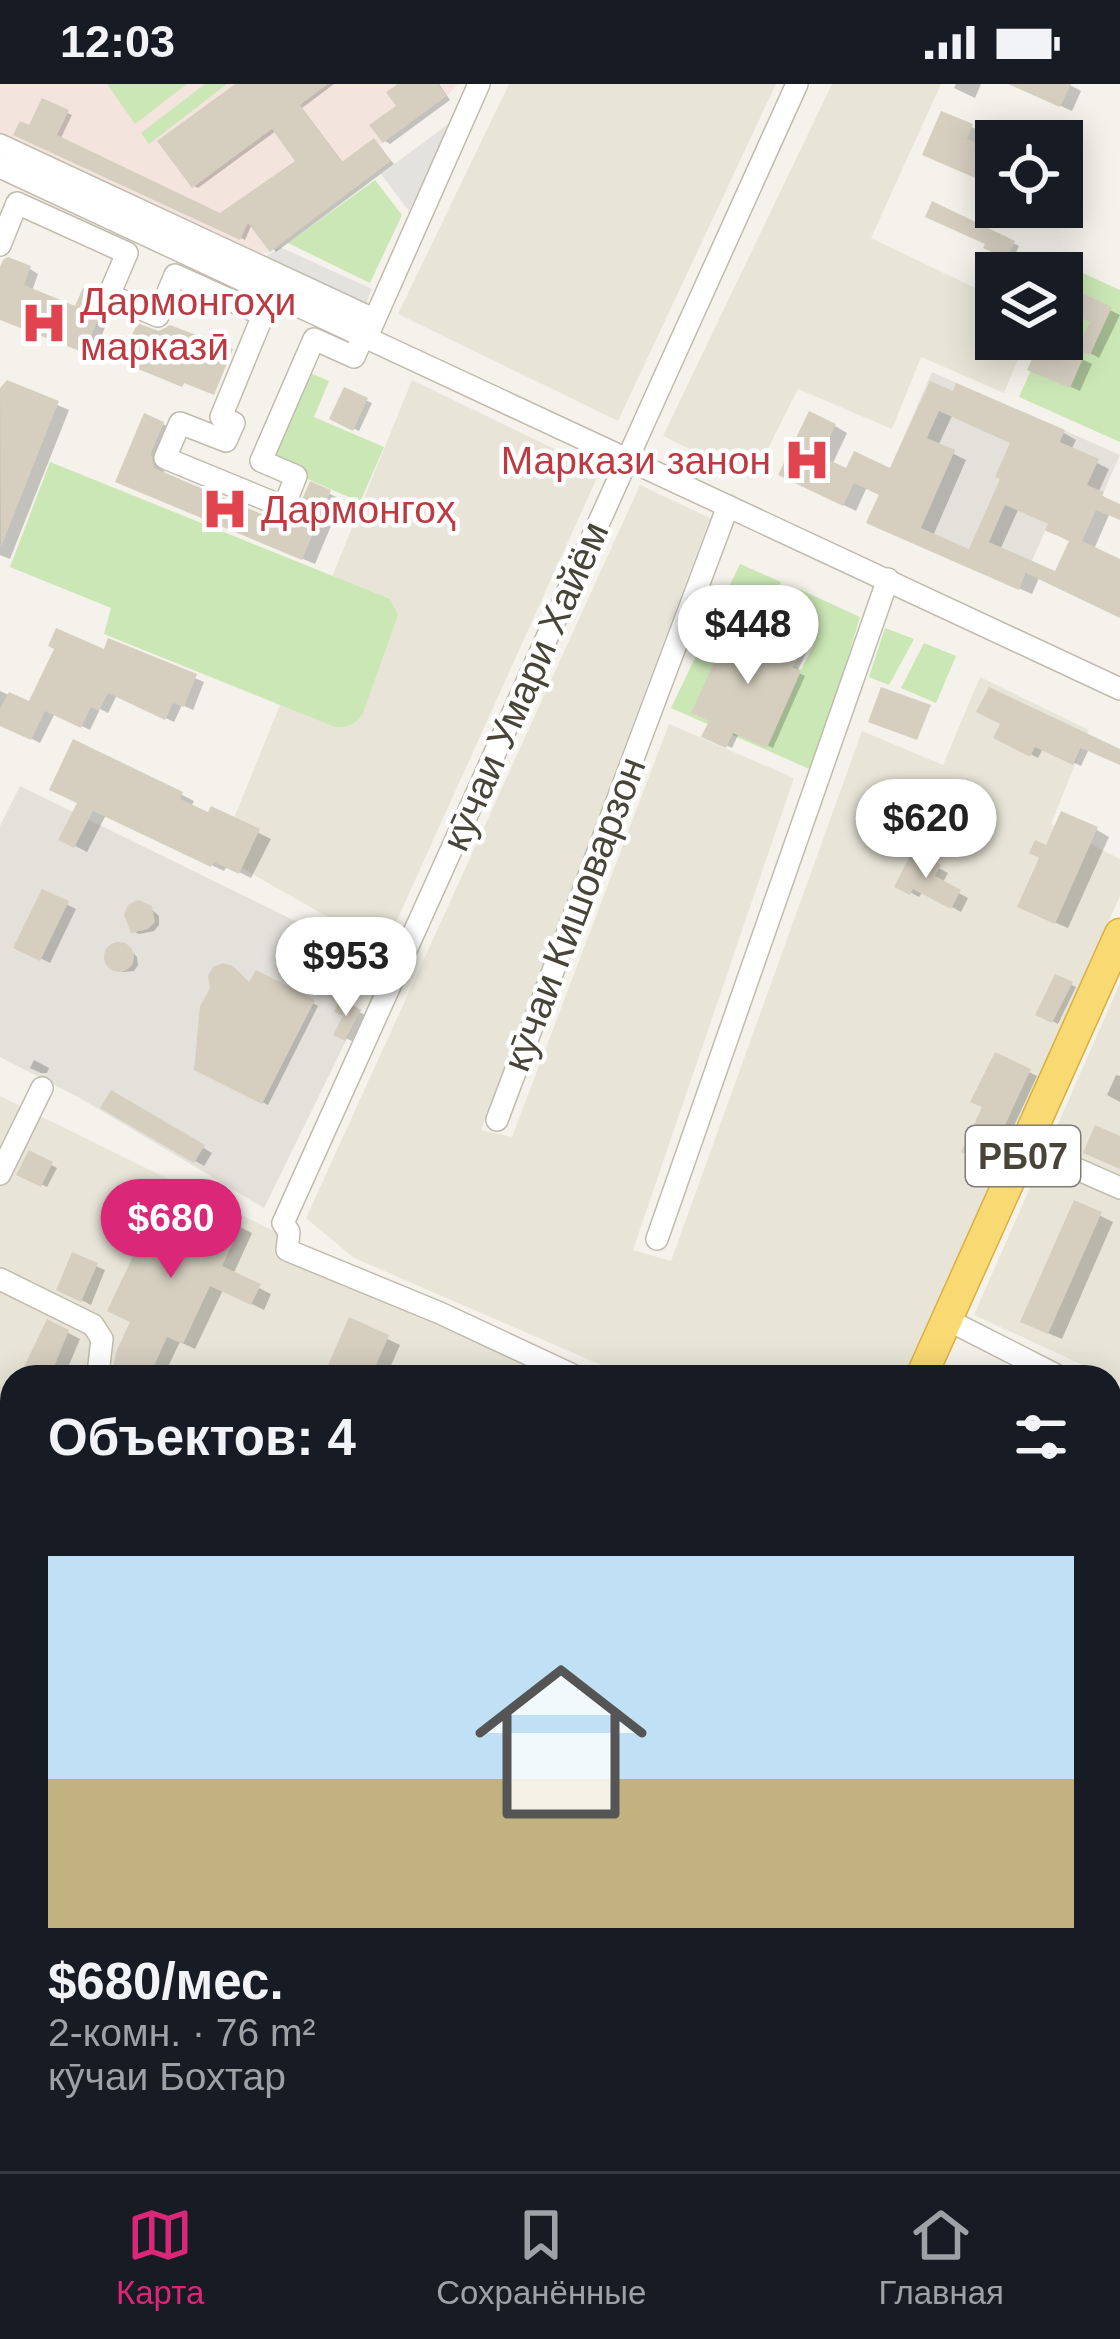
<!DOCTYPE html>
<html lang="ru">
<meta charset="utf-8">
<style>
:root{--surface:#171b24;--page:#20242c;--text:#f1f3f6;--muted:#9ea1a6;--line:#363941;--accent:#db2777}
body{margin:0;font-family:Arial,sans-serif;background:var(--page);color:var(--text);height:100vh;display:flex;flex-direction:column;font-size:45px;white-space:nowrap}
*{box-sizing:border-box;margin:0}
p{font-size:39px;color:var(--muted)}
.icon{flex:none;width:66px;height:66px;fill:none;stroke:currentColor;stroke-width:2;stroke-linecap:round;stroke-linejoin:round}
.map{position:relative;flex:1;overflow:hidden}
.sheet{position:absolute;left:0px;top:1281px;width:1122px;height:807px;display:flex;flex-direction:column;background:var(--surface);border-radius:36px 36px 0 0;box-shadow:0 6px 30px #0003}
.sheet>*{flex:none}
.tools{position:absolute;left:975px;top:36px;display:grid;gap:24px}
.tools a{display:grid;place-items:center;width:108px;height:108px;border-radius:0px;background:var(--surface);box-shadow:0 6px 30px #0003;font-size:60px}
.price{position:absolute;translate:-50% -102px;padding:0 27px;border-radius:42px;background:#fff;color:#222;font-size:39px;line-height:78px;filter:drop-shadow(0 3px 6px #0008)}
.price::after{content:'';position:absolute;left:50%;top:72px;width:36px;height:27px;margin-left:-18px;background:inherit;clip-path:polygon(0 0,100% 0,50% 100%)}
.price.selected{background:var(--accent);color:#fff}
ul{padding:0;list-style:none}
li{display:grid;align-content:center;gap:24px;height:636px;padding:0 48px}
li+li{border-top:3px solid var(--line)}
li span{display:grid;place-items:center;height:372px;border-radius:0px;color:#555}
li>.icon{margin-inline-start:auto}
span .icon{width:216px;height:216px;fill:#fffc;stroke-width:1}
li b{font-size:51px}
h2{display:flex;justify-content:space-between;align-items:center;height:144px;padding:0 48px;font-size:51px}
.status{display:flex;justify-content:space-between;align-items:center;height:84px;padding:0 60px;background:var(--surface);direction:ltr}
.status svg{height:33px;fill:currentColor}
.menu{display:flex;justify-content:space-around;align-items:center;height:168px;border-top:3px solid var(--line);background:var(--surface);font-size:33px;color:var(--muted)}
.menu a{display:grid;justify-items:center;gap:6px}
.menu .selected{color:var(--accent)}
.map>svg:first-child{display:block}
.residential{fill:#e8e5d8}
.industrial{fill:#e4e1db}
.medical{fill:#f4e4de}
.green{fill:#cbe7b5}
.parking{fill:#e3e2de}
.shadow{fill:#0003;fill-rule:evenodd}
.building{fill:#d6cfc0;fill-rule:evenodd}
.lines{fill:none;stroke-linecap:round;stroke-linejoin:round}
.minor-casing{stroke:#c0bbad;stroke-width:24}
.highway-casing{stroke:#d7b041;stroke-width:33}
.minor{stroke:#fff;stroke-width:21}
.highway{stroke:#f8d972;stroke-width:30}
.labels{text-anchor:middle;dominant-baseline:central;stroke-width:9;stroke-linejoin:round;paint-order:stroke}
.shield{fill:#fff;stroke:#7f7c74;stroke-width:3}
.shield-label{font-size:36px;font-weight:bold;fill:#484438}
.health-label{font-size:39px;fill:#be3a42;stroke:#fff;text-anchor:start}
.street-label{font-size:39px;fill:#484438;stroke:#fff}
</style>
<div class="status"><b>12:03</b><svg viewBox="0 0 49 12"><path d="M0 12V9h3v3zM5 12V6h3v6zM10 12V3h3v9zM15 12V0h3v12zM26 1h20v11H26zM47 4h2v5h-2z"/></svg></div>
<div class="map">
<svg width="1120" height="2087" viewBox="0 0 1120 2087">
<rect width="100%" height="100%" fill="#f4f2ea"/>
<g class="residential">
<path d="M509,0H776L618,337L398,230Z"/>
<path d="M832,0H941L871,154L996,214V255H1026L1004,309L921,273L892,345L798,305L752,396L663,352Z"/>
<path d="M412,296L600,387L384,865L219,771Z"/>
<path d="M640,401L710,434L481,1046L512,1053L669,640L794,694L633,1166L671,1177L862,647L943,681L980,593L1089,646L1051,740L1120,775V812L903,1293H629L354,1174L306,1134Z"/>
<path d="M1120,899V1298L974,1231Z"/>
<path d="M0,1012L570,1293H12V1392L0,1382Z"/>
<path d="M1110,1327L1120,1332V1529L1110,1525Z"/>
<path d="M12,1423V1876L0,1866V1440Z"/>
<path d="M1110,1559L1120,1564V1757L1110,1752Z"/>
<path d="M1110,1794L1120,1799V2031L1110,2027Z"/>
<path d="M12,1953V2076H131L119,2087H0V1967Z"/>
<path d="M339,2076H521L543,2087H327Z"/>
<path d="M611,2076H914L909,2087H631Z"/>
</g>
<g class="industrial">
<path d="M932,288L1120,371L1089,441L1064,430L1055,451L1045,447L1019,506L866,439Z"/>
<path d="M20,702L373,875L350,919L361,926L264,1124L80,1014L0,973V742Z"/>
</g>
<path class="medical" d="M0,0H458L447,12L380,61L391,77L270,168L252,172L0,54Z"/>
<g class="green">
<path d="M107,0H187L135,40Z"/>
<path d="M205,0H227L149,60L141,49Z"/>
<path d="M375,96L402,131L370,199L288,159Z"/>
<path d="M1076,186L1120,206V358L1019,313L1045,255H1062V218Z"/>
<path d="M301,285L329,297L314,333L384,363L360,418L262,375Z"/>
<path d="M50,378L390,515L398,531L363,629C356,640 348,644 335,643L104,550L111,524L10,483Z"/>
<path d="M740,480L781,498L764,540L737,529L727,550L801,586L813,562L783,548L801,506L860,533L814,687L671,624Z"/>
<path d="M885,544L914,555L889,601L869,593Z"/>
<path d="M924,559L956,572L936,619L901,604Z"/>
</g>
<g class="parking">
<path d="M455,35L409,127L381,90Z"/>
<path d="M280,163L372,205L362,229L255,180Z"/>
</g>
<g class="shadow">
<path d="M240,0H334L302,24L344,80L374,57L394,80L276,168L252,140L245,156L17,49L30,45L43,18L72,31L60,56L221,132L299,77L276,47L198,104L194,102Z"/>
<path d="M403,0H439L450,16L390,60L385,57L400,22Z"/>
<path d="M956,0H981L975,14L954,4Z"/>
<path d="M1033,0H1068L1081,7L1072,27L1041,13Z"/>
<path d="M1045,42L1068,54L1062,67V57H1038Z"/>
<path d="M972,43L983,49L977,62L996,71V101L937,76Z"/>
<path d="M934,121L1019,162L1013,175L987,163L989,159Z"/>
<path d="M30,185L38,190L32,207L77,226L93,211L103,217L105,227L110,231L94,271L0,235V191Z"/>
<path d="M1062,203L1120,231L1099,274L1081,264L1093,238L1068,226L1062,238Z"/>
<path d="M1043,257L1092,280L1080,307L1040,289Z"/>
<path d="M8,300L69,326L10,475L0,471V310Z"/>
<path d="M931,301L1064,349L1076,356L1071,366L1109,385L1098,409L1120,423V435L1109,431L1094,465L1120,478V532L1039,494L1032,510L882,445V410L867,403L856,427L794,397L835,342L847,349L832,381L847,388H892ZM952,332L1014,359L1003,395L971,469L933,452L966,376L938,362ZM1018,426L1051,440L1073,457L1057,490L1000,466Z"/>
<path d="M345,307L372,319L359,347L333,334Z"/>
<path d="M163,340L175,347L162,377L165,392L278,440L288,441L296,436L312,401L342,416L315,480L131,404Z"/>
<path d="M744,541L806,569L797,588L805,592L773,664L739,649L732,664L710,654L712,636Z"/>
<path d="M110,558L204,598L193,626L182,621L174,638L117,611L108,629L100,625L90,646L55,629L40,659L0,639V607L30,621L105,569Z"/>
<path d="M997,653L1120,669V679L1089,665L1081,682L1043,664L1038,674Z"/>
<path d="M75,659L182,711L194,717L191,723L209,732L212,726L271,755L251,794L227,782L224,787L106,731L87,768L62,755L80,719Z"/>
<path d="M1097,746L1109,753L1068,844L1033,829L1042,774L1048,765Z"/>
<path d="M914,771L948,789L942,800L968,814L961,828L923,807L919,813L898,802Z"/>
<path d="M43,809L76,825L50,879L17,862Z"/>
<path d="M147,821L159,832V841L154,847L139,850L133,847Z"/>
<path d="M126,862L137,873L138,881L134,887L123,888L108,876V869L113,863Z"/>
<path d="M257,890L318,922L268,1021L197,984Z"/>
<path d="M1057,894L1076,903L1058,940L1039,930Z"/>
<path d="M342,919L365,931L352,957L337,950L346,931Z"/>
<path d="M996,972L1037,992L996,1081L973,1071Z"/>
<path d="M34,976L49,984L47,989H41L30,984Z"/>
<path d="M1116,991L1120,992V1018L1107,1011Z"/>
<path d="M112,1010L212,1069L204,1082L104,1023Z"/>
<path d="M30,1070L57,1084L47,1103L20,1089Z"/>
<path d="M1076,1120L1113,1138L1062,1255L1036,1244Z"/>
<path d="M135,1142L179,1147L240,1143L252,1149L233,1191L271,1210L264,1226L223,1206L195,1265L180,1258L163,1293H112L133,1238L139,1166Z"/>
<path d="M96,1182L105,1186L91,1221L60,1205Z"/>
<path d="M350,1237L400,1261L386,1293H326Z"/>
<path d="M49,1239L80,1255L64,1293H23Z"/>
<path d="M475,1281L501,1293H469Z"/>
<path d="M1110,1486L1120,1491V1504L1113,1520L1110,1519Z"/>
<path d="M0,1549L12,1557V1574L0,1567Z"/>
<path d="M0,1652L12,1658V1704L0,1699Z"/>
<path d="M1110,1801L1120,1805V1842L1110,1837Z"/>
<path d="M1110,1980V1983L1120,1987V2027L1110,2023Z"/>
<path d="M332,2076H407L394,2087H320Z"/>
<path d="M645,2076H710L728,2086L656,2087L643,2080Z"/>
<path d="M761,2076H909L915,2079L911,2087H755Z"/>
</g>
<g class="building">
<path d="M235,0H328L300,21L342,78L374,54L391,77L270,168L248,139L240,156L13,51L20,37L29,41L42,14L69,26L57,51L220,129L295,77L272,45L192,104L157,57Z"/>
<path d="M398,0H438L447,12L383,59L369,41L396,22L386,8Z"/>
<path d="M1008,0H1071L1060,23Z"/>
<path d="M941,27L973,40L967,55L996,67V103L922,71Z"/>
<path d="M932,117L1015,157L1007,175L983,164L985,160L925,133Z"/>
<path d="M8,173L31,182L24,201L75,222L83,204L95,208L96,219L102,224L85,269L0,236V183L3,176Z"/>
<path d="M1062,200L1112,223L1090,271L1077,266L1090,238L1062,225Z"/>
<path d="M137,239L159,247L170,241L233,265L214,311L184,299L182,303L121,278Z"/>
<path d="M1041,255L1084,272L1070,304L1027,286Z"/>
<path d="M7,296L59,317L1,463L0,304Z"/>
<path d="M930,297L953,307L956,299L1065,346L1060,358L1099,375L1087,401L1104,408L1102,412L1120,420V436L1096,426L1082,457L1120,475V534L1026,489L1019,506L866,439L879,411L854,399L843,422L778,391L809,327L836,340L821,372L846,384L854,367L890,384ZM939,327L1010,359L995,393L1000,395L969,465L921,444L955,366L927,354ZM1005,421L1048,440L1045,446L1069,457L1055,487L989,458Z"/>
<path d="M344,303L368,314L353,347L329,335Z"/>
<path d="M144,329L164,338L151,369L154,384L278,437L287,438L294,434L310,397L331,406L302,476L115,398Z"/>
<path d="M742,538L802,564L793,583L801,587L767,664L733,649L726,664L701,653L709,637L691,629L727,550L735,554Z"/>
<path d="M56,544L104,565L108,554L197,590L184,623L173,619L165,636L108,609L99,627L91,623L81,644L45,627L31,656L0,642V625L9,608L29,617L54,565L48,562Z"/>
<path d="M881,603L931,621L917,656L868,638Z"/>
<path d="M989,603L1120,665V681L1081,664L1073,681L1035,663L1030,673L993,654L1000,640L976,628Z"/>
<path d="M73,655L183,708L180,715L208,728L211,722L260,745L239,790L214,778L211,783L93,727L74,764L58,756L77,719L49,706Z"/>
<path d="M1061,727L1098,743L1055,840L1017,823L1039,774L1029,769L1035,756L1046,761Z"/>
<path d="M913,766L941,781L935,792L961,806L951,825L913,805L910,811L894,803Z"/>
<path d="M42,805L69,817L40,877L13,864Z"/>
<path d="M138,816L152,822L155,838L148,845L131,849L124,831L128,821Z"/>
<circle cx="119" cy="873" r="15"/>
<path d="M223,879L233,882L249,898L256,886L315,916L262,1020L194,986L200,922L210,904L208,892L213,883Z"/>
<path d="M1055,890L1073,898L1052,939L1035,931Z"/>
<path d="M340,915L361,926L345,957L333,951L343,932L334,928Z"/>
<path d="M995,968L1031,985L987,1080L961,1068L982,1023L970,1018Z"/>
<path d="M111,1006L205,1061L194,1079L100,1024Z"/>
<path d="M1095,1041L1120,1052V1085L1083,1069Z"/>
<path d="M29,1066L53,1078L41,1103L16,1091Z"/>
<path d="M1074,1116L1102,1128L1048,1250L1020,1238Z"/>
<path d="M190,1117L242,1140L222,1182L261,1200L251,1221L210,1202L183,1260L167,1253L149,1293H107L112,1289L116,1268L130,1238L107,1227L136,1166L109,1154L120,1131L134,1138L139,1126L178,1143Z"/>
<path d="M72,1168L98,1179L81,1218L56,1206Z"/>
<path d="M349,1233L389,1251L371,1293H323Z"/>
<path d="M47,1235L69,1246L50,1293H19Z"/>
</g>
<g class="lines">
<defs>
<g id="minor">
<path d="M0,61L371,234L354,273L314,255L261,377L296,392L284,423L165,374L180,339L226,357L234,339L221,333L263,231L175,191L158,232L109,211L127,169L17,119L0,161"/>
<path d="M0,83L1120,605"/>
<path d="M370,246L479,0"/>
<path d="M497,1036L728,422"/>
<path d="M1027,1063L1120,1104"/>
<path d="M0,1090L42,1004"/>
<path d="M657,1155L888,495"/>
<path d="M0,1195L93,1241L102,1255L99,1281"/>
<path d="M948,1236L1060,1293"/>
<path d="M577,1293L440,1229L287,1166L289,1148L283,1139C457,761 624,379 797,0"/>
<path d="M1110,1316L1120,1321"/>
<path d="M1110,1537L1120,1542"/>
<path d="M1110,1774L1120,1778"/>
<path d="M0,1836L12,1845"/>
<path d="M0,1986L12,1975"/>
<path d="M1110,2055L1120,2058"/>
<path d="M562,2076L584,2087"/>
</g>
<g id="highway">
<path d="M921,1293L1120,850"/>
<path d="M168,2087L181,2076"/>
</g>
</defs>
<use href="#minor" class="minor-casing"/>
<use href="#highway" class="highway-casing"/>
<use href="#minor" class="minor"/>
<use href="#highway" class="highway"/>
</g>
<defs>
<symbol id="hospital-bare" viewBox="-9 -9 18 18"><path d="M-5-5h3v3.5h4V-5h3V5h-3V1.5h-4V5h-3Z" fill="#e0444e" stroke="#fff" stroke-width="2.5" paint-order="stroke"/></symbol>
</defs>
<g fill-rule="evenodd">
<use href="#hospital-bare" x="11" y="206" width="66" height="66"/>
<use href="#hospital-bare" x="774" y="343" width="66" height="66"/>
<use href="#hospital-bare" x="192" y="392" width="66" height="66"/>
</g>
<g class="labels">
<rect class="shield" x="966" y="1042" width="114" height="60" rx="9"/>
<g class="shield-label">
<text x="1023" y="1072">РБ07</text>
</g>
<g class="health-label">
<text x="80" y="217">Дармонгоҳи<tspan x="80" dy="45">марказӣ</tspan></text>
<text x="771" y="376" text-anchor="end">Маркази занон</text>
<text x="261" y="425">Дармонгоҳ</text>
</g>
<g class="street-label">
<text transform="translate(525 602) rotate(-66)">кӯчаи Умари Хайём</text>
<text transform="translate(574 830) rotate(-69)">кӯчаи Кишоварзон</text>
</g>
</g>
</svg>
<div class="tools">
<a><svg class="icon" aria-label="locate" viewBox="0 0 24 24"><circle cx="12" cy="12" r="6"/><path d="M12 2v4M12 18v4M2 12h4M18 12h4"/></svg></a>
<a><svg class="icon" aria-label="layers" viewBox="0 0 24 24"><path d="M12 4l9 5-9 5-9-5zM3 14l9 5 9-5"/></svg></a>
</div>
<b class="price" style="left:748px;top:603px">$448</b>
<b class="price" style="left:926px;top:797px">$620</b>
<b class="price" style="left:346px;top:935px">$953</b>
<b class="price selected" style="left:171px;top:1197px">$680</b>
<section class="sheet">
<h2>Объектов: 4<svg class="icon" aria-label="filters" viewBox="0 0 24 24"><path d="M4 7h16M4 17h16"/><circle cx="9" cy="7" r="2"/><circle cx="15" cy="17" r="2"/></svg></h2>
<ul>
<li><span style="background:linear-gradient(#bfe0f5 60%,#c2b280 0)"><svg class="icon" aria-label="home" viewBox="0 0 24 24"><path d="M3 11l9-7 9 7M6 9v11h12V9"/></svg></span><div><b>$680/мес.</b><p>2-комн. · 76 m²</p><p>кӯчаи Бохтар</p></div></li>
</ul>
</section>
</div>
<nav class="menu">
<a class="selected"><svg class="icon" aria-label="map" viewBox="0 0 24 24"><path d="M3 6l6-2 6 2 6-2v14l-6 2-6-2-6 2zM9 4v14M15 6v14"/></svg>Карта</a>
<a><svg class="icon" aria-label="saved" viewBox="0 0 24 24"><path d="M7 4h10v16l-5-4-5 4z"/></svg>Сохранённые</a>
<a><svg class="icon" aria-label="home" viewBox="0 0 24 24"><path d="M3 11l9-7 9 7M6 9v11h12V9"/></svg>Главная</a>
</nav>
